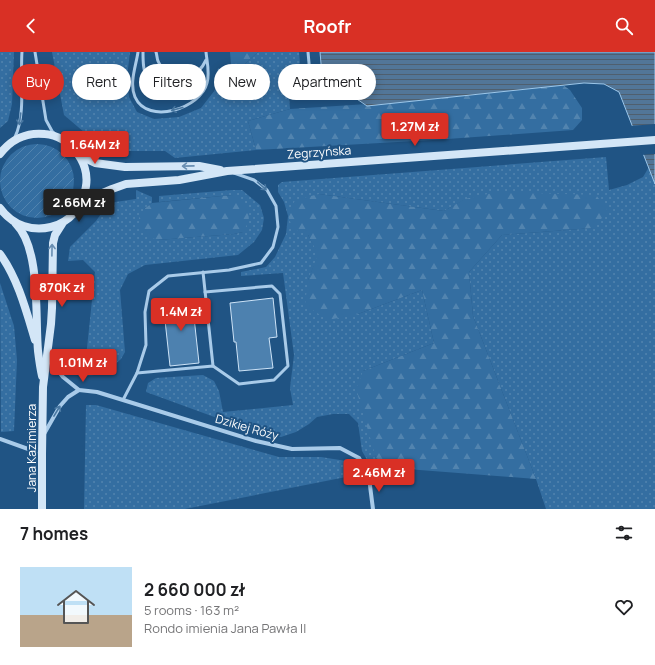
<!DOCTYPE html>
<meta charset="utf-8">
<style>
:root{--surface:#fff;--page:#f6f6f6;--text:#202124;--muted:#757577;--accent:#d93025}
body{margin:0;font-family:Manrope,sans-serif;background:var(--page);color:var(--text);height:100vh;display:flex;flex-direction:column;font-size:15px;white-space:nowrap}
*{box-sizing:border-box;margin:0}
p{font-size:13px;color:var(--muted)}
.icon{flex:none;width:22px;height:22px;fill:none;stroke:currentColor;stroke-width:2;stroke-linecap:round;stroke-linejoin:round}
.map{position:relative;height:457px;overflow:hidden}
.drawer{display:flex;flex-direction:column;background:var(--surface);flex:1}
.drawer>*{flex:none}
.banner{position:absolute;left:12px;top:12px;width:400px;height:36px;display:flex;gap:8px}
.price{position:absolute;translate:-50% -34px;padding:0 9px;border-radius:4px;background:var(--accent);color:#fff;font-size:13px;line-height:26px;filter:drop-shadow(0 1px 2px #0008)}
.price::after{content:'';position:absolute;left:50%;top:24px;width:12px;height:9px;margin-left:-6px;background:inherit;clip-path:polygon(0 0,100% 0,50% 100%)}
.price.current{background:#222;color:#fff}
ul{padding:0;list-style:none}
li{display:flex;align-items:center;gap:12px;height:100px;padding:0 20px}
li span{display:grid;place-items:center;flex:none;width:112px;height:80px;border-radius:0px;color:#555}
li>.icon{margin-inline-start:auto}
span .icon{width:48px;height:48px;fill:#fffc;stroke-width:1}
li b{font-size:17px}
h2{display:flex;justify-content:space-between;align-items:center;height:48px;padding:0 20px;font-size:17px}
.tag{padding:0 14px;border-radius:18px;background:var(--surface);box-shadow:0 2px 10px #0003;font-size:14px;line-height:36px}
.tag.current{background:var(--accent);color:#fff}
header{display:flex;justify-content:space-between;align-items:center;height:52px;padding:0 20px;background:var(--accent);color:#fff;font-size:18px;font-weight:700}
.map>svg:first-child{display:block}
.grass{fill:url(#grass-dots)}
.forest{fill:url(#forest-firs)}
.garden{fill:url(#garden-furrows)}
.water{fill:url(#water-rules);stroke:#9cc7ea}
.pier{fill:#205484}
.building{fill:#4d81af;stroke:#cde3f7}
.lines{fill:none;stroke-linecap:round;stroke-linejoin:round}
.lane{stroke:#a9cbe9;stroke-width:3}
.street{stroke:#a9cbe9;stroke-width:4}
.secondary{stroke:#d3e6f7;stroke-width:8}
.oneway{stroke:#4978a2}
.oneway2{stroke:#688eb2}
.labels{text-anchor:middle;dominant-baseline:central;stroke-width:4;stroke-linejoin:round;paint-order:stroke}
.street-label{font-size:12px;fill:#fff;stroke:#205484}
</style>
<header><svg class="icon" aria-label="back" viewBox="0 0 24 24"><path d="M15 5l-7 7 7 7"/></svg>Roofr<svg class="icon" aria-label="search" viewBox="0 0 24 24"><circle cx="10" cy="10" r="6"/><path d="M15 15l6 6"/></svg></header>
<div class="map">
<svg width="655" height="457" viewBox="0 0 655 457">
<defs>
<pattern id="grass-dots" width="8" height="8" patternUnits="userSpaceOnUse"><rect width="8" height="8" fill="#346ea1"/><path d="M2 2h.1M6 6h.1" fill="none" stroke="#5284af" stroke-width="1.8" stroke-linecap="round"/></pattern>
<pattern id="forest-firs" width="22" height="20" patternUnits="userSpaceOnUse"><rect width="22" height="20" fill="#346ea1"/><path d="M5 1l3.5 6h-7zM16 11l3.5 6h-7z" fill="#5284af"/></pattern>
<pattern id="garden-furrows" width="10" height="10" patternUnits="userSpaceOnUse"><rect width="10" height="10" fill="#346ea1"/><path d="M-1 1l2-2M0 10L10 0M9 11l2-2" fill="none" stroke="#5284af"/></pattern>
<pattern id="water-rules" width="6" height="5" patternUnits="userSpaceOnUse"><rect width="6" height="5" fill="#527698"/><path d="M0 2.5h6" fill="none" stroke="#4f5f6e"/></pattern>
</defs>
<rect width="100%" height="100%" fill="#205484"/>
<g class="grass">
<path d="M0,0H14L12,52L8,69L0,76Z"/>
<path d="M52,0H130L127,25L129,45L137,60L154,67L179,65L201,56L215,38L218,16L232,24L258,0H299L300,11L294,17L287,18L290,57L248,69L256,98L175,106L165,99H125L98,92L64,63Z"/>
<path d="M606,105L609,138L627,133L643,125L649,115L655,131V457H546L536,427L473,264L469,220L502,183L593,176L466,147L444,159L319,142L308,183L319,202L308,228L358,262L422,238L434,291L363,319L376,406L394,416L374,420L362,399L358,371L349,362H333L317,365L309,372L296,380L281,385L261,382L146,340L148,331L156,326L203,323L214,329L219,339L223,360L293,353L290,336L294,303L283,221L241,224V220L266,215L275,205L286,182L288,164L284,150L278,140V133L282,130Z"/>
<path d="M136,138L152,145V151L144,157L158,188L234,182L243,180L232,143L159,150V144L232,138H242L260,153L264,166L262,178L254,190L238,203L145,213L128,222L120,238L125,300L121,307L104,322L84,324L95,220L83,208L68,209L70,195L96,169L105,156L115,150L136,147Z"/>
<path d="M0,231L14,274L17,308L14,379L1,380Z"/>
<path d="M86,353H96L279,405H321L346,409L356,423L185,457H84Z"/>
</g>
<g class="forest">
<path d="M230,0H258L232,24Z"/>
<path d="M563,33L570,38L582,56V68L573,78L433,88L256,98L248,69L290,57L414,49Z"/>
<path d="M497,140L596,143L608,159L593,176L502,183L469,220L473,264L536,427L394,416L376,406L356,337L363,319L434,291L422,238L358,262L328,268L305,253L308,228L318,202L308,183L293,177L288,164L295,148L319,142L444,159L465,147Z"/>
<path d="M232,143L242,148L248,157L249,169L243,180L234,182L158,188L149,185L141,175L139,166L144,157L152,151Z"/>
</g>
<circle class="garden" cx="37" cy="129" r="37"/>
<path class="water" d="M320,0H655V132L619,40L604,32L584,31L367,54L322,23Z"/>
<path class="pier" d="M655,72V102L642,103L630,74Z"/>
<g class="building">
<path d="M273,246L277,285L269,286L273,316L239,319L236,290H234L230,251Z"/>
<path d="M192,247L199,311L170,314L163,250Z"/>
</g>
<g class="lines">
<g class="lane">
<path d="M35,0L46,68L52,79L54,81"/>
<path d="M138,0C136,14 129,31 135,45C148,74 201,56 207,31C210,21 207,10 206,0"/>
<path d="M143,0C143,9 143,20 148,27C159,46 181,49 200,42"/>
<path d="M156,0C157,3 157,7 158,9C160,14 164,18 168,21C184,32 199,23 206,8"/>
<path d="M304,34L310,22L308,0"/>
<path d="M15,85C26,62 20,26 22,0"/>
<path d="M203,220L213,314"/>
<path d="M137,321L213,314L239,332L274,328L288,314L280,242L272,234L205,240"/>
<path d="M123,348L137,321L146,293L145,260L149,239L168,224L229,218L261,211L273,195L278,175L276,154L267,138L254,128L234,121"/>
</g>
<g class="street">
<path d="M47,304L63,325L79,338L97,340L256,389L292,397L340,396L359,406L369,426L373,457"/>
<path d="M44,382L60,354L68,345L79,338"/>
<path d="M0,387L42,402"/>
</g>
<g class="secondary">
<path d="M0,102C11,87 27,80 45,82C57,83 69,90 76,100C84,109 88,122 86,134C81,178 26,192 0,156"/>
<path d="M80,104L95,111L125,115L199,114L220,118"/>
<path d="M80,154L98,143L112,137L126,132L179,128L227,119L655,88"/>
<path d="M16,172C41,197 35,265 38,299C39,307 40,315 42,324"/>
<path d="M0,202C18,227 26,258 35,288"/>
<path d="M42,457V402L43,335L51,272L52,256L53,191L55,183L62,172"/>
</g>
</g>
<defs><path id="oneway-shaft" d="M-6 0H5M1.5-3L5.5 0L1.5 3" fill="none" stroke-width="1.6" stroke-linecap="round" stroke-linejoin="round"/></defs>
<g class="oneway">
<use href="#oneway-shaft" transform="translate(177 57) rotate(165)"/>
<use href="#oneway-shaft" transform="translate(20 67) rotate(97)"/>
<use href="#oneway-shaft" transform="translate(262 134) rotate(42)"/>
<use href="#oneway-shaft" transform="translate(57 359) rotate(-59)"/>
</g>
<g class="oneway2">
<use href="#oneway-shaft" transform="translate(188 114) rotate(179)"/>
<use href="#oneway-shaft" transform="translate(52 198) rotate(-89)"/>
</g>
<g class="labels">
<g class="street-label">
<text transform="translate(319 100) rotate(-4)">Zegrzyńska</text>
<text transform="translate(247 375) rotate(16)">Dzikiej Róży</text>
<text transform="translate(31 396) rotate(-90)">Jana Kazimierza</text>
</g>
</g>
</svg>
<b class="price" style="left:415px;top:95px">1.27M zł</b>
<b class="price" style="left:95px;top:113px">1.64M zł</b>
<b class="price current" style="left:79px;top:171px">2.66M zł</b>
<b class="price" style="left:62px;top:256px">870K zł</b>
<b class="price" style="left:181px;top:280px">1.4M zł</b>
<b class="price" style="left:83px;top:331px">1.01M zł</b>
<b class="price" style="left:379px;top:441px">2.46M zł</b>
<div class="banner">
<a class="tag current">Buy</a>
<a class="tag">Rent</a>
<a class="tag">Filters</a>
<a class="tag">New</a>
<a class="tag">Apartment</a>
</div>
</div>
<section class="drawer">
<h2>7 homes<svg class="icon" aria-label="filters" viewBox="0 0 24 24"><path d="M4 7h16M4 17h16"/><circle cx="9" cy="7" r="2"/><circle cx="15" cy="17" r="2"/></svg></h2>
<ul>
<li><span style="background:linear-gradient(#bfe0f5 60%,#b9a48a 0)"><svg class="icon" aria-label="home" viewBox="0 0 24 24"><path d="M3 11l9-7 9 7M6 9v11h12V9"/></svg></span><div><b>2 660 000 zł</b><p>5 rooms · 163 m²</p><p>Rondo imienia Jana Pawła II</p></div><svg class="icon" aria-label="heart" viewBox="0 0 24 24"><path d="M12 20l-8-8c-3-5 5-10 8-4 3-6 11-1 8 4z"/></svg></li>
</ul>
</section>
